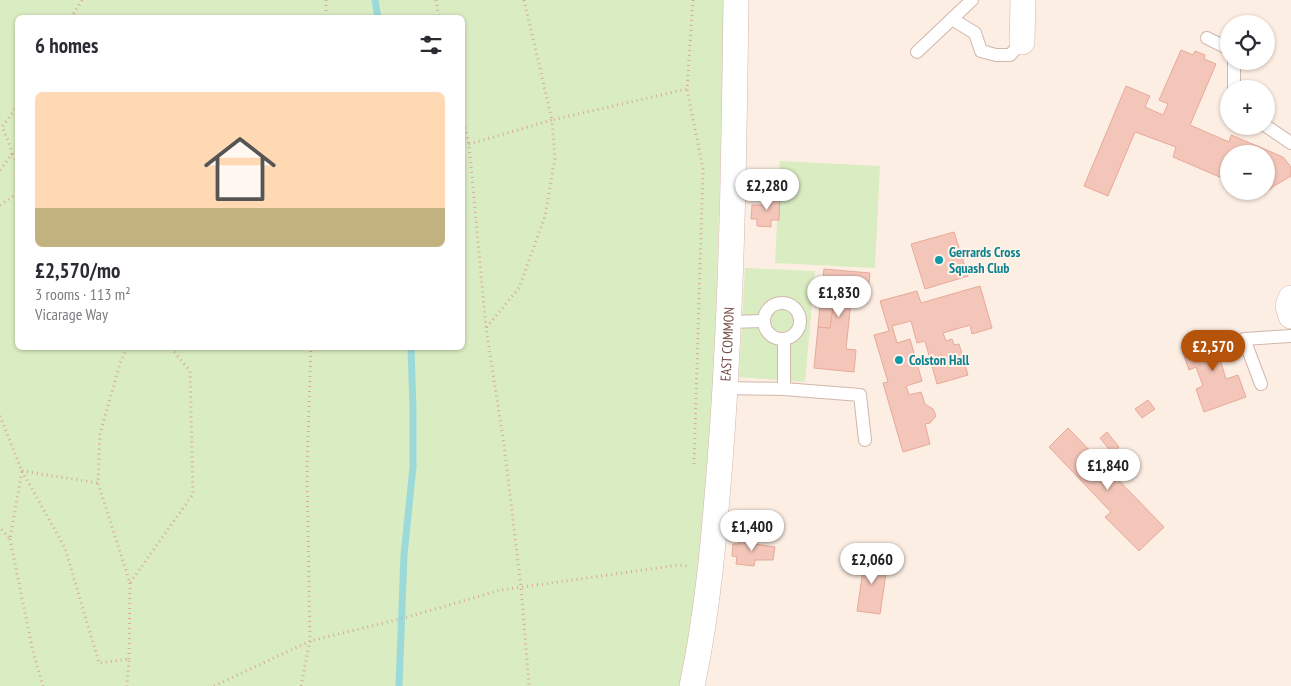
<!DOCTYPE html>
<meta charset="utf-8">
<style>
:root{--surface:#fff;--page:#f2f2f3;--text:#2b2b33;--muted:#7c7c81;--accent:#b45309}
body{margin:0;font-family:"PT Sans Narrow",sans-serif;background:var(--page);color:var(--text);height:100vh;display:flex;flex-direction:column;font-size:19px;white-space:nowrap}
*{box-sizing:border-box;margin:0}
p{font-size:16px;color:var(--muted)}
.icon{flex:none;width:28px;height:28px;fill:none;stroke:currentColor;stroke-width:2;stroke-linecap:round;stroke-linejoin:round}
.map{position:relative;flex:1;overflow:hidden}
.side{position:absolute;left:15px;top:15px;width:450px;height:335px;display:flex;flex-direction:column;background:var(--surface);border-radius:8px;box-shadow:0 1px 4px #0004}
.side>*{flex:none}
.tools{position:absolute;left:1220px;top:15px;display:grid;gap:10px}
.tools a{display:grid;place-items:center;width:55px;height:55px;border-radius:50%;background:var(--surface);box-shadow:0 1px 4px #0004;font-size:25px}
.price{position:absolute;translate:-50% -42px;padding:0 11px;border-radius:18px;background:#fff;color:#222;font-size:16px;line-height:32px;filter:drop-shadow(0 1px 2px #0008)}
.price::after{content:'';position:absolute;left:50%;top:30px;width:15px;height:11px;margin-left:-8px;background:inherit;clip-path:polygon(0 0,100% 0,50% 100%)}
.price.current{background:var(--accent);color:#fff}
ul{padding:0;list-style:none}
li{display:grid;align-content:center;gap:10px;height:265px;padding:0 20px}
li span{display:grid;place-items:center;height:155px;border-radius:8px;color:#555}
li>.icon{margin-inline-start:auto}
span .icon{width:90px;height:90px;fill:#fffc;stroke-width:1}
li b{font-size:21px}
h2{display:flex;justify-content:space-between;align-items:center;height:60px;padding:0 20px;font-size:21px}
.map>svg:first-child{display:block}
.green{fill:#daecc1;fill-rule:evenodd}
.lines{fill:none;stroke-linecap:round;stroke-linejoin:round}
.stream{stroke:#9cdad9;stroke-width:7}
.building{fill:#f4c6b9;stroke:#e7a999}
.lane-casing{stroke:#d1b6ac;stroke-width:14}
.street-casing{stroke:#d1b6ac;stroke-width:26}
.path{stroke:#d9a99c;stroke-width:3;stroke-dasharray:1 4;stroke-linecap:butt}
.lane{stroke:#fff;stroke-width:12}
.street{stroke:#fff;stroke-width:25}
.culture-dot{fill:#0f9aa8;stroke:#fff3ea;stroke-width:2}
.labels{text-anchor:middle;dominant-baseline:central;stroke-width:4;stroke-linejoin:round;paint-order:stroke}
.culture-label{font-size:14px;font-weight:bold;fill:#0d838f;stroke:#fff3ea;text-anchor:start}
.street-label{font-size:14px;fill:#775048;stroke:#fff3ea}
</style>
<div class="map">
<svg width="1291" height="686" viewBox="0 0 1291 686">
<rect width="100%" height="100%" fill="#fdeee3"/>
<g class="green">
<path d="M0,0H725L715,347L708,503L692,628L680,686H0ZM18,18H462V348H18Z"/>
<path d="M780,161L880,166L875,268L775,263Z"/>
<path d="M745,268L815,271L805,382L739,377Z"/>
</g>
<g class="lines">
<g class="stream">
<path d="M375,0L378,18"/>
<path d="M399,686L404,555L413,467V410L411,348"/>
</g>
</g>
<g class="building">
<path d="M1181,50L1193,55L1195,51L1205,55L1204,59L1216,64L1190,125L1229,142L1231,135L1283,157L1291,167V176L1274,186L1263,195L1255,191H1266V154H1229V181L1173,157L1176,147L1135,132L1108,196L1084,186L1126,86L1150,96L1145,107L1163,115L1168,104L1159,100Z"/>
<path d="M770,192L780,193L779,220H771V227L757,226V219H751L752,205H769Z"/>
<path d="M954,232L968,276L925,289L911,244Z"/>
<path d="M824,269L870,273L867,303L851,301L846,349L856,350L854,372L814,368L818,327L830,328L833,306L820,305Z"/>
<path d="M980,286L992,328L972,334L970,325L943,333L946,341L952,339L954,345L959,344L968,375L937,384L925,341L917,343L911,321L892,326L897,343L910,339L922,381L906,386L909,395L921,392L925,404L933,409L936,416L930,423L925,424L930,444L903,452L883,383L888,382L874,335L889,331L880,301L917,291L921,303Z"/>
<path d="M820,305L833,306L830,328L818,327Z"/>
<path d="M1224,332L1232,355L1220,359L1226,379L1238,375L1246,397L1204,412L1196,389L1203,386L1196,367L1189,370L1181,347Z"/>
<path d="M1148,400L1155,409L1142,418L1135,409Z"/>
<path d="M1068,428L1164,527L1139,551L1105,517L1111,512L1049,447Z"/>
<path d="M1107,432L1119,447L1112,453L1100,438Z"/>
<path d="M740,537L756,539L755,544L775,547L773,560H755L754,566L736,564L737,557L732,556L733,544H739Z"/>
<path d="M865,556L888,560L880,614L857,611Z"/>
</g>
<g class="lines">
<defs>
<g id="lane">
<path d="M952,19L975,33L981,51L996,55H1010L1022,42"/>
<path d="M1207,38L1229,49"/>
<path d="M917,52L972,0"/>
<path d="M1234,61V89"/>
<path d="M1266,126L1291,143"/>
<circle cx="782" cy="321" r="18"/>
<path d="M729,322L763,321"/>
<path d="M1261,384L1244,339L1291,336"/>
<path d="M726,388L784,389V339"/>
<path d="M784,389L860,395L865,440"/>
</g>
<g id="street">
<path d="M1022,42L1023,0"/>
<path d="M1291,298L1288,306L1291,316"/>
<path id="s1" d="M692,686C708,611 714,537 720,461C732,307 734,154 736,0"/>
</g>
</defs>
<use href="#lane" class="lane-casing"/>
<use href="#street" class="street-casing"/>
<g class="path">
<path d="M326,0V18"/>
<path d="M436,0L439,18"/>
<path d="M524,0L552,120L687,89"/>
<path d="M693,0L687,89L703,169L694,464"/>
<path d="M71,18L82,0"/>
<path d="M462,118L469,144L486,328L504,445L521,587L529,686"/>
<path d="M469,144L552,120L555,158L545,216L519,288L486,328"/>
<path d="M12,154L18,162"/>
<path d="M0,170L12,154L8,140L2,127L18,105"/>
<path d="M0,205L18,193"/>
<path d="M127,348L120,363L100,434L98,483L130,583L193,494L190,371L171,348"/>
<path d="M0,416L22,471L10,539L0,528"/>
<path d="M22,471L65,548L99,663L129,659L127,686"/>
<path d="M22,471L98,483"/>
<path d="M10,539L33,652L43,686"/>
<path d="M129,659L130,583"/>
<path d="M214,686L310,641L400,619L501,590L679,565L688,566"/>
<path d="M301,686L310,641L307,468L311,348"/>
</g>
<use href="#lane" class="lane"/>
<use href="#street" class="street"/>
</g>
<g class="culture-dot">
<circle cx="939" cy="260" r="5"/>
<circle cx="899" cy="360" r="5"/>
</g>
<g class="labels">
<g class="culture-label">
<text x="949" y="252">Gerrards Cross<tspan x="949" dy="16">Squash Club</tspan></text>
<text x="909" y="360">Colston Hall</text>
</g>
<g class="street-label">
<text stroke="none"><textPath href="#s1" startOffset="344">EAST COMMON</textPath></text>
</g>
</g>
</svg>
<div class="tools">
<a><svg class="icon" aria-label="locate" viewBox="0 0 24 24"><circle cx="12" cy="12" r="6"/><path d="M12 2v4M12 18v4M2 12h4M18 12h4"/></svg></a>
<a>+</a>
<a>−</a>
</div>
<b class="price" style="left:767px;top:211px">£2,280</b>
<b class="price" style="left:839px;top:318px">£1,830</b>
<b class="price current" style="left:1213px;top:372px">£2,570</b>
<b class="price" style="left:1108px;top:491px">£1,840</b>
<b class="price" style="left:752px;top:552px">£1,400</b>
<b class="price" style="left:872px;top:585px">£2,060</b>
<section class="side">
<h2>6 homes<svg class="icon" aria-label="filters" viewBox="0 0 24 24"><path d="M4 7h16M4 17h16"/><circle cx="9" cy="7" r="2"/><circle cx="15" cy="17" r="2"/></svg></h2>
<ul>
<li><span style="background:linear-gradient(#ffd9b3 75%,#c2b280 0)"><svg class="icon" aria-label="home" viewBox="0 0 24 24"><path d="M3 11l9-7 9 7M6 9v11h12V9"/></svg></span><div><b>£2,570/mo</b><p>3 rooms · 113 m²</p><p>Vicarage Way</p></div></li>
</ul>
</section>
</div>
